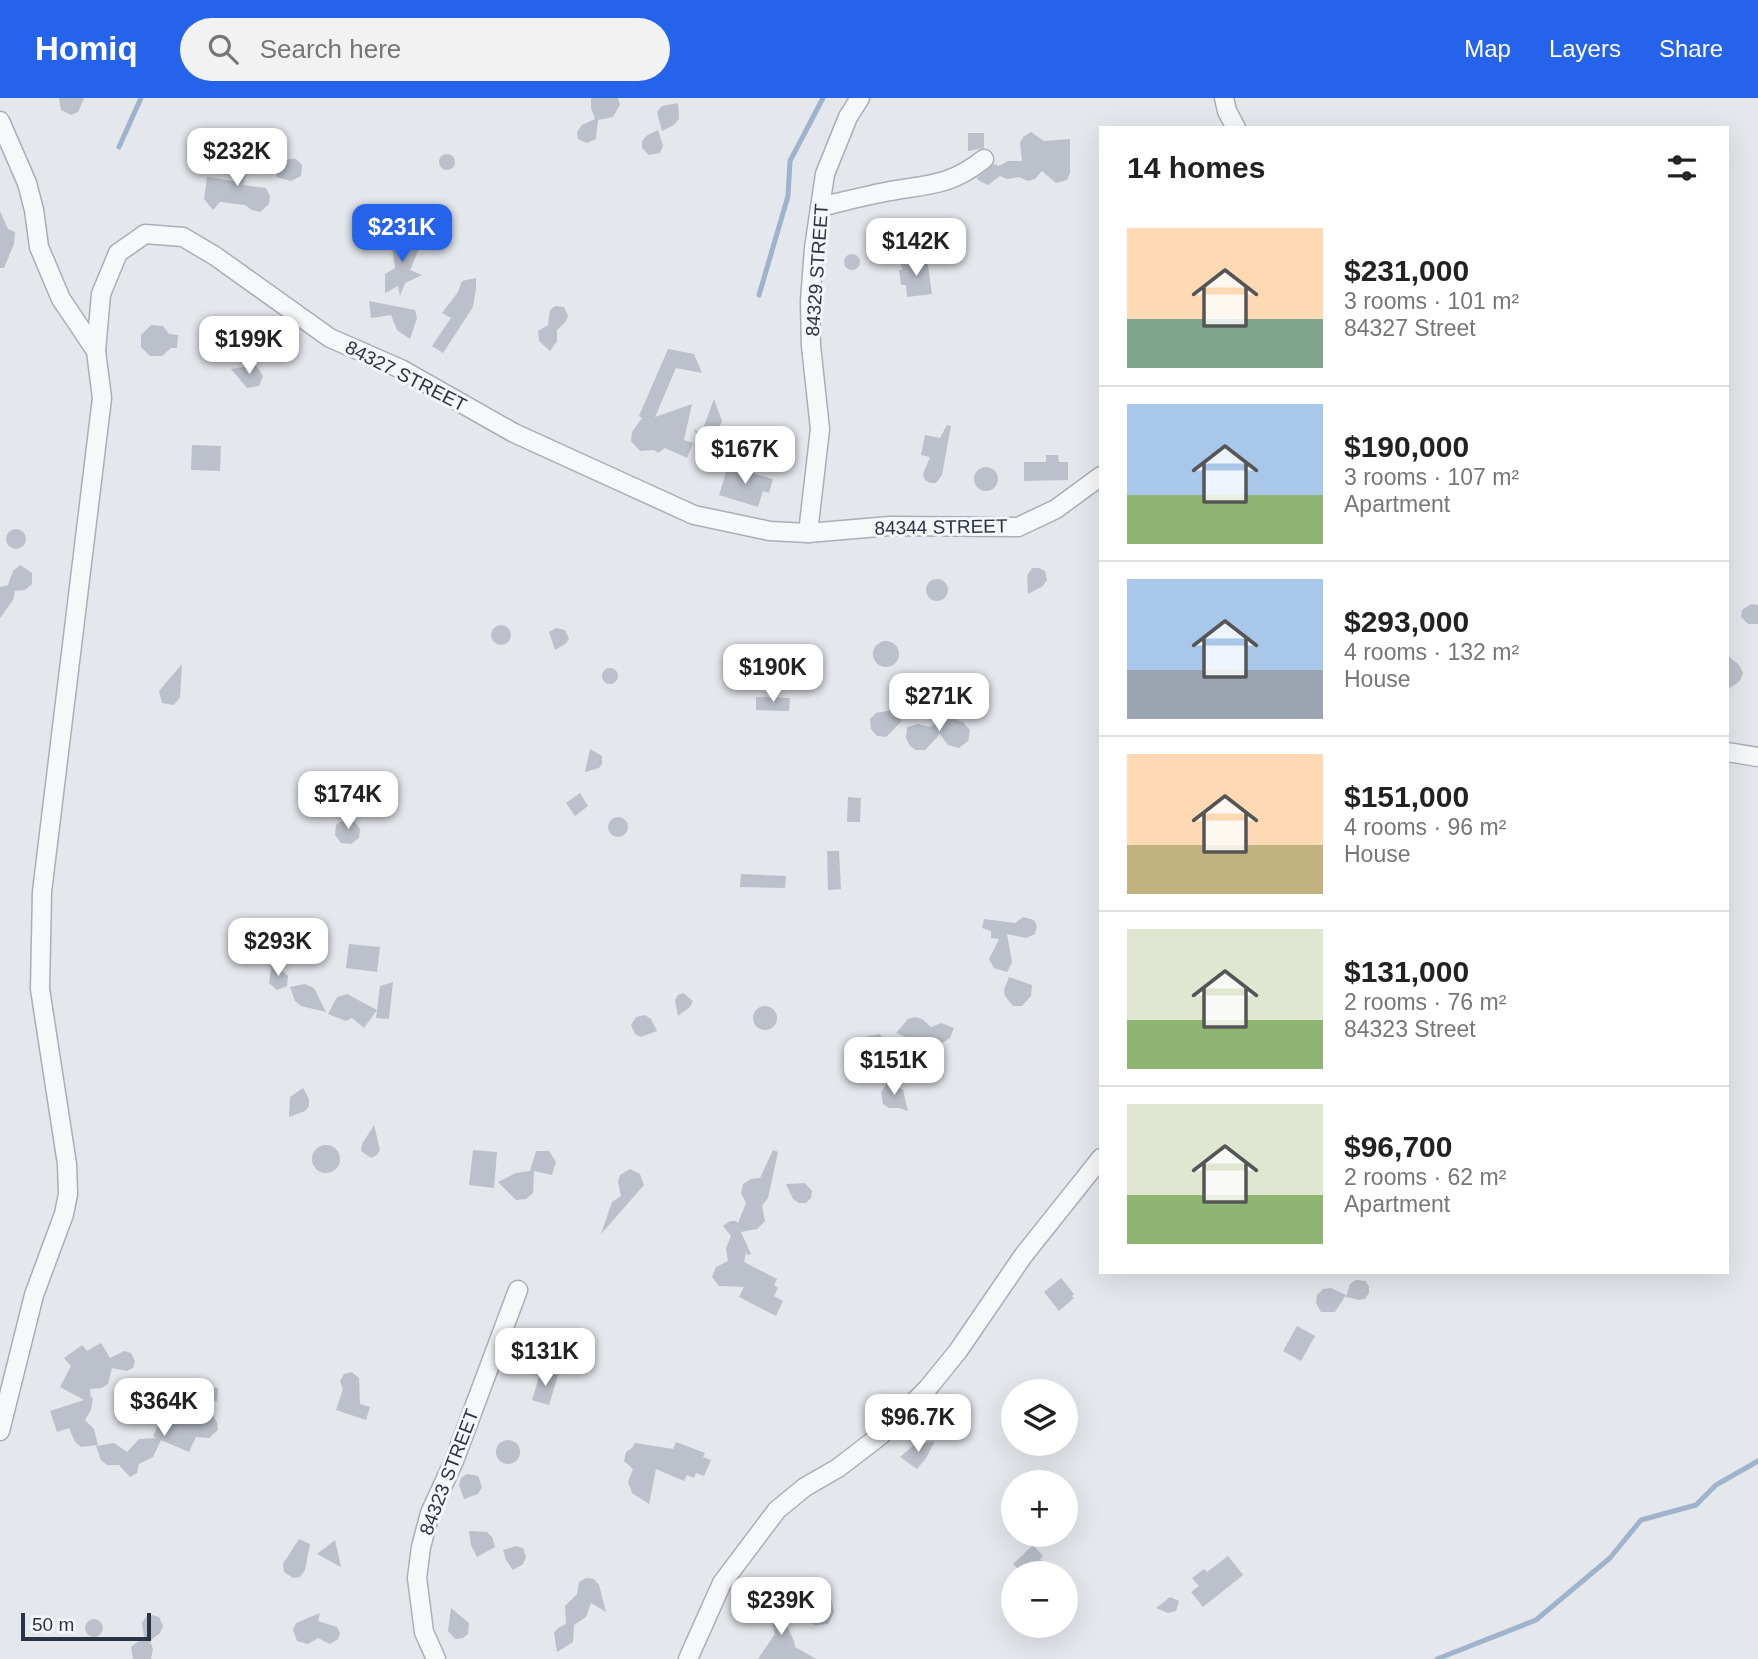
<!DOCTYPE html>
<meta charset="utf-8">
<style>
:root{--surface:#fff;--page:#f2f2f2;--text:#222;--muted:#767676;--line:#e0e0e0;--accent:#2563eb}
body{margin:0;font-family:Helvetica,sans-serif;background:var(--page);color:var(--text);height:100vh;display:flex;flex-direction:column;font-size:26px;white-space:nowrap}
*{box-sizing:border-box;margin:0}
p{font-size:23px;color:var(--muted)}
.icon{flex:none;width:38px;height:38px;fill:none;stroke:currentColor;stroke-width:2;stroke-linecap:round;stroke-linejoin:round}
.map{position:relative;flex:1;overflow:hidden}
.sheet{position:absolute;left:1099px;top:28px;width:630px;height:1148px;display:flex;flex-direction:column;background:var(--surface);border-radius:0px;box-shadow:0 7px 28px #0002}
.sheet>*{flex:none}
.fabs{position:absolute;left:1001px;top:1281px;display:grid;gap:14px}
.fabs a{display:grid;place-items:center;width:77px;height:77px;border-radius:50%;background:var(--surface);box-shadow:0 7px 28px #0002;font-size:35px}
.scale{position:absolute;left:21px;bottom:18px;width:130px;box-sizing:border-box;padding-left:7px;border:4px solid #2b3445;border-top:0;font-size:19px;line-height:24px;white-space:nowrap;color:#2b3445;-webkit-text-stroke:5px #f4f6f9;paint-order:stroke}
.price{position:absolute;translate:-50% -60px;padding:0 16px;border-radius:14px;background:#fff;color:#222;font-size:23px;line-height:46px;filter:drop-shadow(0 2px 4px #0008)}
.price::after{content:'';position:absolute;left:50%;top:42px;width:21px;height:16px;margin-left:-10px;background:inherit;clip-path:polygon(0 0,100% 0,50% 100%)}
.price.selected{background:var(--accent);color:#fff}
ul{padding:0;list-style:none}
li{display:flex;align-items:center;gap:21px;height:175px;padding:0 28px}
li+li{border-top:2px solid var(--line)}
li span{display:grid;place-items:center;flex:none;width:196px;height:140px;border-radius:0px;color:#555}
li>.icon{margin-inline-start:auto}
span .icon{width:84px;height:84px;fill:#fffc;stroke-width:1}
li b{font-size:30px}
h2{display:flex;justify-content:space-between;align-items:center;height:84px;padding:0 28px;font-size:30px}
header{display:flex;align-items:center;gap:42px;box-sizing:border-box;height:98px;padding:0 35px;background:var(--accent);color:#fff}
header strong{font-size:33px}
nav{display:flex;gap:38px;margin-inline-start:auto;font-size:24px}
.search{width:490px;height:63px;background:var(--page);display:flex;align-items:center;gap:18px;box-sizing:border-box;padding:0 24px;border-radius:38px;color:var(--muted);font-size:26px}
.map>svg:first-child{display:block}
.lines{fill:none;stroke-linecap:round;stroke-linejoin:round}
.stream{stroke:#9fb4cc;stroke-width:5}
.building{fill:#bbc0ca}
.street-casing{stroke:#a9aeb7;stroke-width:21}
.street{stroke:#f7f8fa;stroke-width:18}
.labels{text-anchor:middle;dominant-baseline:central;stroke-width:6;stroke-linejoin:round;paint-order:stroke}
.street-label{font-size:19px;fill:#2b3445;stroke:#f4f6f9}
</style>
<header>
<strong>Homiq</strong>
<div class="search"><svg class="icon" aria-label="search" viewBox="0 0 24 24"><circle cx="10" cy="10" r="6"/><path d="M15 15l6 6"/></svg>Search here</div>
<nav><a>Map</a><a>Layers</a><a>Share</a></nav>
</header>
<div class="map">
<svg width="1758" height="1561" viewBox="0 0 1758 1561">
<rect width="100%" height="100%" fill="#e4e7ec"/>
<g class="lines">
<g class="stream">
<path d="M119,49L141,0"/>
<path d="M759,197L788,98L790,63L823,0"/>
<path d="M1437,1561L1536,1522L1610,1460L1641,1422L1696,1407L1716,1387L1758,1363"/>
</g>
</g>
<g class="building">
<path d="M59,0H84L78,14L71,17L61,12Z"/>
<path d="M591,0H618L620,7L613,19L598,22L596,41L587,45L578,41L577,34L582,27L595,21L591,10Z"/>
<path d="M678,5L679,21L674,27L662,33L657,14L662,8Z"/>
<path d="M658,32L663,48L660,55L649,57L642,50V43L646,38Z"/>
<path d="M1031,34L1044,43L1070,41V75L1067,82L1056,85L1042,73L1035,81L1028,83L1019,79L1007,81L1000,78L988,87L978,82L977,80L994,66L999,68L1008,63H1022L1020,45L1023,39Z"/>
<path d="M968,35H984V50L968,53Z"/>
<path d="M237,52L253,53L243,87L266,90L270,98L269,106L260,114L252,112L245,107L220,104L213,112L204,101L207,79L234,83Z"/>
<circle cx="447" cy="64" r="8"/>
<path d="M289,61H296L302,67L301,78L291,83L276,79L279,68Z"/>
<path d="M0,113L8,131L15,134L14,146L4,170H0Z"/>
<path d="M407,138L415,141L419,151L410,172L422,177L405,185L400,198L398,188L385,195V176L395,170L392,148L397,139Z"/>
<circle cx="852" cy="164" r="8"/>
<path d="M927,160L932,196L907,199L906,187H901L899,172H902L901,164Z"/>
<path d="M476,180V191L473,209L443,255L432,248L451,220L442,215L458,194L462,183Z"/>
<path d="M369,203L415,212L417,220L410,241L397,232L391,217L371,220Z"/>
<path d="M555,208L564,209L568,218L566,223L557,232V243L550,253L539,243L538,233L548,227L550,212Z"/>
<path d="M151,227L163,228L169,236L178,237L177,250H171L162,258H150L141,249V237Z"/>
<path d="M668,251L694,256L702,275L676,270L655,319L692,306L684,342L693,345L687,360L665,350L658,355L654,352L640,353L631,343L632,334L642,320L639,318Z"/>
<path d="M256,267L263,278L259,288L247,290L231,271Z"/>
<path d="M714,301L722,323L719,330L706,340L724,353L725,369L712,366L707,363L694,331L701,336Z"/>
<path d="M947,327L951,328L942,377L936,385H930L925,382L923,376L930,359L921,357L925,337L940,340Z"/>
<path d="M192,347L221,348L220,373L191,372Z"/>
<path d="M1046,357H1058L1059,364H1068V382L1024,383V364H1046Z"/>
<path d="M728,368L773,381L769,395L763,393L758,409L719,397Z"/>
<circle cx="986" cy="381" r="12"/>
<circle cx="16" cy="441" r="10"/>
<path d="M20,467L32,475V486L25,492L15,493L13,502L0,520V489L8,487L13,473Z"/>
<path d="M1032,470H1039L1045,473L1047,482L1043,488L1028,496L1027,478Z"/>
<circle cx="937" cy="492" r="11"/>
<path d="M1751,506L1758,507V526H1748L1741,519L1742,512Z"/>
<circle cx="501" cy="537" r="10"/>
<path d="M556,530L565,532L569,541L565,546L555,552L549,534Z"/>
<circle cx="886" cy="556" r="13"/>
<path d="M1727,557L1739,567L1743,575L1740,583L1727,592Z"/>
<path d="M182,566L180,599L174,607L162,605L159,593Z"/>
<circle cx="610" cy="578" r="8"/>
<path d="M915,579L933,581L931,595L913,593Z"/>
<path d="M756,599L790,600L789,613L756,612Z"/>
<path d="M892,612L902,623L886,639L877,638L871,631L870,621L876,615Z"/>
<path d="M957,613V622L963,624L970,632L968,643L959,650L948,647L940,636L925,652H916L910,648L906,640L907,629L918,626L930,629Z"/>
<path d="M590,651L602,658V666L599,670L585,674Z"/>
<path d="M580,695L588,708L575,718L566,705Z"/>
<path d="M848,699L861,700L860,724H847Z"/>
<path d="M350,717L360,731L359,740L351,746L341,745L335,737L336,727Z"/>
<circle cx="618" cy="729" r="10"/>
<path d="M827,753H839L841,791L828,792Z"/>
<path d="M741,776L786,778L785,790L740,789Z"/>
<path d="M1023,819L1034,822L1037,828L1035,836L1026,840L1007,836L1012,864L1007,874L994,870L989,861L999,841L991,840V833L982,830L984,821L1015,825Z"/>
<path d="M278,836L289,851V862L266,859Z"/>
<path d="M349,846L380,849L377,874L346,870Z"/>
<path d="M272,864L288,878L287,888L277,892L269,885Z"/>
<path d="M1009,879L1032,887L1031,898L1022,908H1013L1005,898L1004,892Z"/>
<path d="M393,884L389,921L376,920L377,912L364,930L352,920L346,923L328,916L337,899L347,896L377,912L380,888Z"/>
<path d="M305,886L314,890L326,914L301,908L295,903L290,889Z"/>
<path d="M683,895L693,903L690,909L678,918L675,902L678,897Z"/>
<circle cx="765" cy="920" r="12"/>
<path d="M645,917L651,921L657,933L641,939L635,936L631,927L636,919Z"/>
<path d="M915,919L922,921L931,929L941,925L954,930L950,940L942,945L928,939L913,942L896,935L908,921Z"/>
<path d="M880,936L896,963L889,983L872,973L869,966V955L863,946L864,939Z"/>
<path d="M888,983L903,992L908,1013L899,1010H889L883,1006L881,995Z"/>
<path d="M303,990L309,1001V1008L305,1013L289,1019L290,999Z"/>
<path d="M374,1027L380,1052L377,1057L371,1060L361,1053L362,1046Z"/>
<circle cx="326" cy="1061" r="14"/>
<path d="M473,1052L497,1054L494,1090L469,1087Z"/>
<path d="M773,1052L778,1054L768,1100L762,1108L765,1123L757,1131L741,1134L751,1156L748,1157L746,1155L744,1164L777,1181L774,1187L778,1190L774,1198L783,1203L776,1218L739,1199L744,1189L719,1188L712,1179L716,1169L728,1163L726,1150L731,1138L723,1128L730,1123H736L738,1125L746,1105L741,1095L743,1086L751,1081L760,1080Z"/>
<path d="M536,1053H549L556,1064L552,1077L534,1073L533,1095L526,1101L516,1102L498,1084L516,1075L530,1073Z"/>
<path d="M630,1071L640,1076L644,1087L601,1136L612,1104L621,1098L618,1084L620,1077Z"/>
<path d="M805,1085L812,1093L811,1100L806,1105H799L793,1101L786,1086Z"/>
<path d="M1061,1180L1074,1196L1072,1198L1074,1200L1059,1213L1044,1194Z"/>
<path d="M1356,1182L1366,1183L1369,1189V1195L1365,1201L1359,1202L1346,1199L1350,1186Z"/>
<path d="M1331,1190L1346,1197L1335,1214H1321L1316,1205L1317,1197L1323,1191Z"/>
<path d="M1297,1228L1315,1238L1301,1263L1283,1253Z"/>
<path d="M101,1245L110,1260L124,1253L131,1255L135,1263L133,1270L127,1273L112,1270L108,1286L102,1290L90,1291L91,1300L93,1299L91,1312L85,1322L94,1331L98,1347L81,1349L75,1344L69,1330L57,1334L50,1313L84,1302L60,1289L71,1268L64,1260L82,1247L87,1253Z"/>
<path d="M541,1272L558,1277L549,1307L532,1302Z"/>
<path d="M352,1274L359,1280L360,1306L370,1309L366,1322L336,1312L343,1291L340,1283L344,1276Z"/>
<path d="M201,1289L218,1290L217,1303H200Z"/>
<path d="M205,1305L217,1324L218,1332L209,1340L196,1339L189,1354L161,1342L153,1359L139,1366L137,1375L130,1379L119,1367H107L101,1362L96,1348L114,1345L127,1354L139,1341L156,1340L153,1338L159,1325L178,1319L177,1307Z"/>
<circle cx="508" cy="1354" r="12"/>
<path d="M935,1343L926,1360L917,1371L900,1359L914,1347Z"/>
<path d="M676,1344L705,1355L703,1359L711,1362L704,1378L696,1375L694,1380L687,1377L684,1383L656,1371L649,1406L632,1395L628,1384L633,1371L624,1363L626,1354L632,1350L635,1345L673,1351Z"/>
<path d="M467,1376L478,1378L482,1389L478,1396L464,1401L459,1387L461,1380Z"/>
<path d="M469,1433L487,1434L492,1439L495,1449L477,1459L471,1447Z"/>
<path d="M299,1441L310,1446L305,1472L300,1479L293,1480L284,1474L283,1466Z"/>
<path d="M335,1442L341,1469L317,1456Z"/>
<path d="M1033,1447L1043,1458L1040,1461L1045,1466L1035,1475H1022L1013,1466Z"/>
<path d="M516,1448L523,1450L526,1459L523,1466L513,1472L506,1462L503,1452Z"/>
<path d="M1228,1458L1243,1477L1203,1509L1191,1494L1199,1488L1192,1480L1204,1471L1207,1474Z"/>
<path d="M586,1480L594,1481L599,1487L606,1514L591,1505L586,1519L574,1527L573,1544L557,1554L554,1535L558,1530L566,1526L565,1508L577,1496L579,1484Z"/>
<path d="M771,1493L794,1543L795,1549L816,1561H758L775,1536L765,1496Z"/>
<path d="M830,1495L834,1514L828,1526L815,1527L801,1518L811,1504Z"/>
<path d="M1170,1499L1179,1503L1176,1513L1168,1515L1156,1510Z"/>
<path d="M451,1510L469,1525L468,1536L463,1540L455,1541L448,1533Z"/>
<path d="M320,1515L318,1523L337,1529L340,1535L338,1541L330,1546L318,1540L308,1546L297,1543L293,1532L296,1525Z"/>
<path d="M152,1517L159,1519L163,1528L160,1535L150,1543L153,1551L151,1561H133L131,1549L144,1539L142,1525L146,1519Z"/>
<circle cx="94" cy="1530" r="9"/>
</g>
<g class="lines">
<defs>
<g id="street">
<path d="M1224,0L1227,13L1236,30"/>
<path d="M0,23L27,85L34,112L39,149L61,201L96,253L102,300L42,794L40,891L67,1066L68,1096L64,1116L34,1197L0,1333"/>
<path d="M820,109C842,104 864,98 885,94C927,86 949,89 984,61"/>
<path d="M96,253L101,196L118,155L145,136L183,139L215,158L330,240L401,271L514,335L694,417L770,433L808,435L890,428L1018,429L1056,411L1101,378"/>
<path d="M808,435L820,331L811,248L810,203L814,150L825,76L848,19L860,0"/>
<path d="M1727,654L1758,659"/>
<path d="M436,1561L424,1534L417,1480L421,1449L430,1415L454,1363L518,1192"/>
<path d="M688,1561L722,1485L777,1412L805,1389L838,1370L881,1337L928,1290L958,1253L1023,1158L1101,1060"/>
</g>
</defs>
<use href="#street" class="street-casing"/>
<use href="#street" class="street"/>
</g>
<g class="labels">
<g class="street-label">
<text transform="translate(817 172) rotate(-86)">84329 STREET</text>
<text transform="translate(406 278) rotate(27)">84327 STREET</text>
<text transform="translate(941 429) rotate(-1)">84344 STREET</text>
<text transform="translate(449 1374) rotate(-69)">84323 STREET</text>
</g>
</g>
</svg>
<div class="fabs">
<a><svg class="icon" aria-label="layers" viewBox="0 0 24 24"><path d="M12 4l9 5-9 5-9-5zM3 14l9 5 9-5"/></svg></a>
<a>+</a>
<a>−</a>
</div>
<div class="scale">50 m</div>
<b class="price" style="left:237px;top:90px">$232K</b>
<b class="price selected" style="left:402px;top:166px">$231K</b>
<b class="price" style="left:916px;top:180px">$142K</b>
<b class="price" style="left:249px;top:278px">$199K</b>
<b class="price" style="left:745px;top:388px">$167K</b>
<b class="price" style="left:773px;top:606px">$190K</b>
<b class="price" style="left:939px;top:635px">$271K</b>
<b class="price" style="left:348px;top:733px">$174K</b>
<b class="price" style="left:278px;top:880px">$293K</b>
<b class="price" style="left:894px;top:999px">$151K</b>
<b class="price" style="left:545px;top:1290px">$131K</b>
<b class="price" style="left:164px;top:1340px">$364K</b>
<b class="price" style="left:918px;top:1356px">$96.7K</b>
<b class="price" style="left:781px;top:1539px">$239K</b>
<section class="sheet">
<h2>14 homes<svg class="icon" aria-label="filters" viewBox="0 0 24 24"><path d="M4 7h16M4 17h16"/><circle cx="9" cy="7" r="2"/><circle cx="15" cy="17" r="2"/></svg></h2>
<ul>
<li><span style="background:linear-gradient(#ffd9b3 65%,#7fa58c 0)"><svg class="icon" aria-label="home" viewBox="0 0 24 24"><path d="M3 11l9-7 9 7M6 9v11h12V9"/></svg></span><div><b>$231,000</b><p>3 rooms · 101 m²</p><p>84327 Street</p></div></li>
<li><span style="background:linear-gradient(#a9c7e8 65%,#8fb573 0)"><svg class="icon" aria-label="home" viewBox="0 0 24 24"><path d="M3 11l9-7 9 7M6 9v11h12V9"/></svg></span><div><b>$190,000</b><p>3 rooms · 107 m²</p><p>Apartment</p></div></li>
<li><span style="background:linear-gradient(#a9c7e8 65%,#9aa5b1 0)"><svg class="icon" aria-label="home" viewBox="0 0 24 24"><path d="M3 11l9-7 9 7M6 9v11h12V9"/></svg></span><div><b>$293,000</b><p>4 rooms · 132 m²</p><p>House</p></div></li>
<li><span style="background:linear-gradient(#ffd9b3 65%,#c2b280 0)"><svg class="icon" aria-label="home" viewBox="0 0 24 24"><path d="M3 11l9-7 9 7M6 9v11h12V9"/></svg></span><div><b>$151,000</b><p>4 rooms · 96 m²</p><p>House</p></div></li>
<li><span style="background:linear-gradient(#dfe7d0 65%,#8fb573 0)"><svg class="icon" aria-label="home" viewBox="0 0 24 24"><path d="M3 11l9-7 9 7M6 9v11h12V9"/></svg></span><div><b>$131,000</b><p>2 rooms · 76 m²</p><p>84323 Street</p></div></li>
<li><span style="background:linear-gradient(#dfe7d0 65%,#8fb573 0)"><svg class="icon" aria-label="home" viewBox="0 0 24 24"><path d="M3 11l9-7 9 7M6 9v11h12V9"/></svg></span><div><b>$96,700</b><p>2 rooms · 62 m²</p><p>Apartment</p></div></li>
</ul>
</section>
</div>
